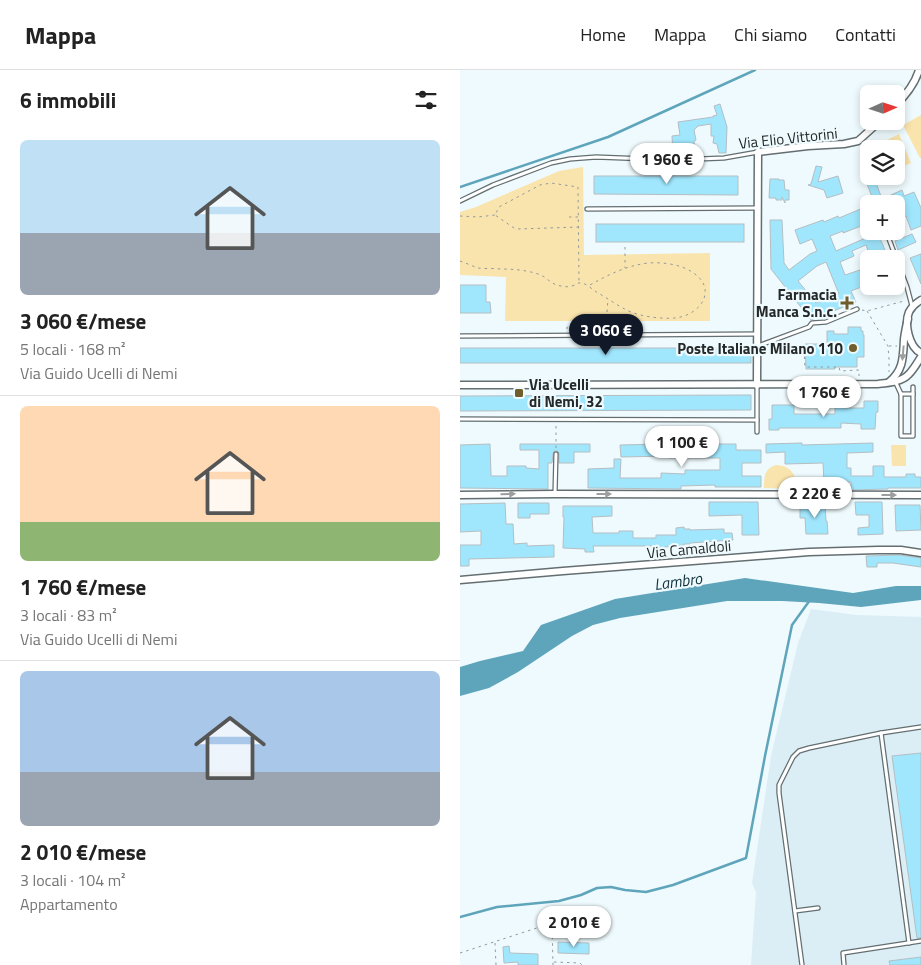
<!DOCTYPE html>
<html lang="it">
<meta charset="utf-8">
<style>
:root{--surface:#fff;--page:#f2f2f2;--text:#222;--muted:#767676;--line:#e0e0e0;--accent:#111827}
body{margin:0;font-family:"Titillium Web",sans-serif;background:var(--page);color:var(--text);height:100vh;display:flex;flex-direction:column;font-size:19px;white-space:nowrap}
*{box-sizing:border-box;margin:0}
p{font-size:16px;color:var(--muted)}
.icon{flex:none;width:28px;height:28px;fill:none;stroke:currentColor;stroke-width:2;stroke-linecap:round;stroke-linejoin:round}
.map{position:relative;flex:1;overflow:hidden}
.panel{display:flex;flex-direction:column;background:var(--surface);width:460px}
.panel>*{flex:none}
.needle{width:32px;rotate:87deg}
.controls{position:absolute;left:400px;top:15px;display:grid;gap:10px}
.controls a{display:grid;place-items:center;width:45px;height:45px;border-radius:8px;background:var(--surface);box-shadow:0 2px 8px #0003;font-size:25px}
.price{position:absolute;translate:-50% -42px;padding:0 11px;border-radius:18px;background:#fff;color:#222;font-size:16px;line-height:32px;filter:drop-shadow(0 1px 2px #0008)}
.price::after{content:'';position:absolute;left:50%;top:30px;width:15px;height:11px;margin-left:-8px;background:inherit;clip-path:polygon(0 0,100% 0,50% 100%)}
.price.on{background:var(--accent);color:#fff}
ul{padding:0;list-style:none}
li{display:grid;align-content:center;gap:10px;height:265px;padding:0 20px}
li+li{border-top:1px solid var(--line)}
li span{display:grid;place-items:center;height:155px;border-radius:8px;color:#555}
li>.icon{margin-inline-start:auto}
span .icon{width:90px;height:90px;fill:#fffc;stroke-width:1}
li b{font-size:21px}
h2{display:flex;justify-content:space-between;align-items:center;height:60px;padding:0 20px;font-size:21px}
header{display:flex;align-items:center;gap:30px;box-sizing:border-box;height:70px;padding:0 25px;background:var(--surface);border-bottom:1px solid var(--line)}
header strong{font-size:24px}
nav{display:flex;gap:28px;margin-inline-start:auto;font-size:18px}
main{display:flex;flex:1;min-height:0}
.map>svg:first-child{display:block}
.built{fill:#dbeef5}
.green{fill:#fae4ad}
.water{fill:#5ea5bb}
.lines{fill:none;stroke-linecap:round;stroke-linejoin:round}
.stream{stroke:#5ea5bb;stroke-width:2.5}
.building{fill:#a0e7fe;stroke:#b4bec2;fill-rule:evenodd}
.service-casing{stroke:#646e71;stroke-width:5.5}
.minor-casing{stroke:#646e71;stroke-width:9}
.path{stroke:#919a9c;stroke-width:1;stroke-dasharray:2.5 4;stroke-linecap:butt}
.service{stroke:#fff;stroke-width:3}
.minor{stroke:#fff;stroke-width:6}
.oneway{fill:#9c9e9f}
.poi-dot{fill:#6f5d2b;stroke:#eefafd;stroke-width:2}
.labels{text-anchor:middle;dominant-baseline:central;stroke-width:4.5;stroke-linejoin:round;paint-order:stroke}
.street-label{font-size:15px;fill:#242829;stroke:#eefafd}
.poi-label{font-size:15px;font-weight:bold;fill:#242829;stroke:#eefafd;text-anchor:end}
.water-label{font-size:16px;font-style:italic;fill:#11333d;stroke:#eefafd}
</style>
<header>
<strong>Mappa</strong>
<nav><a>Home</a><a>Mappa</a><a>Chi siamo</a><a>Contatti</a></nav>
</header>
<main>
<section class="panel">
<h2>6 immobili<svg class="icon" aria-label="filters" viewBox="0 0 24 24"><path d="M4 7h16M4 17h16"/><circle cx="9" cy="7" r="2"/><circle cx="15" cy="17" r="2"/></svg></h2>
<ul>
<li><span style="background:linear-gradient(#bfe0f5 60%,#9aa5b1 0)"><svg class="icon" aria-label="home" viewBox="0 0 24 24"><path d="M3 11l9-7 9 7M6 9v11h12V9"/></svg></span><div><b>3 060 €/mese</b><p>5 locali · 168 m²</p><p>Via Guido Ucelli di Nemi</p></div></li>
<li><span style="background:linear-gradient(#ffd9b3 75%,#8fb573 0)"><svg class="icon" aria-label="home" viewBox="0 0 24 24"><path d="M3 11l9-7 9 7M6 9v11h12V9"/></svg></span><div><b>1 760 €/mese</b><p>3 locali · 83 m²</p><p>Via Guido Ucelli di Nemi</p></div></li>
<li><span style="background:linear-gradient(#a9c7e8 65%,#9aa5b1 0)"><svg class="icon" aria-label="home" viewBox="0 0 24 24"><path d="M3 11l9-7 9 7M6 9v11h12V9"/></svg></span><div><b>2 010 €/mese</b><p>3 locali · 104 m²</p><p>Appartamento</p></div></li>
</ul>
</section>
<div class="map">
<svg width="461" height="895" viewBox="0 0 461 895">
<rect width="100%" height="100%" fill="#eefafd"/>
<path class="built" d="M351,539L396,545L461,547V895H291L296,822L292,813L311,686L338,573Z"/>
<g class="green">
<path d="M461,45V88H460L443,55Z"/>
<path d="M439,64L451,93L436,100V79H426L423,72Z"/>
<path d="M123,97L124,185L250,183V251H45L46,207L0,205V142L16,137L99,101Z"/>
<path d="M431,375H446V396H432Z"/>
<path d="M316,395C331,396 336,404 337,419L304,418C304,408 304,398 316,395Z"/>
</g>
<path class="water" d="M285,508L393,523L436,516H461V530L401,537L359,533L322,531H267L160,548L133,555L112,566L58,602L29,618L0,626V597L20,591L63,581L81,555L155,529Z"/>
<g class="lines">
<g class="stream">
<path d="M0,117L148,67L295,0"/>
<path d="M0,847L37,837L99,831L121,825L137,818L151,817L165,820L186,822L213,815L286,788L305,686L332,555L350,530"/>
</g>
</g>
<g class="building">
<path d="M260,34L267,57L266,83H259L257,74L253,73L254,66H251V54L238,56L234,60L236,70L234,71L235,84L213,85L212,66L220,65L218,52L253,47V46L257,45L254,36Z"/>
<path d="M356,96L362,97L358,112L378,106L383,123L367,128L364,120L348,115L351,114Z"/>
<path d="M134,106H278V125L134,124Z"/>
<path d="M404,106H416L415,110L422,129L442,120L444,126L454,122L461,138V156L451,160L446,146L436,150V134H410L414,132Z"/>
<path d="M310,109H319V110H324L325,120H329V130H325V133L322,127V130H316V128H309Z"/>
<path d="M403,138L409,153L383,163V161L370,166L376,181L417,163L423,175L428,189H411L406,175L392,181L394,186L380,192L385,205L403,199L409,214L391,221L396,232L351,250L311,199L310,150H322L324,193L329,200L350,184L357,181L352,169L340,174L335,160L363,150L364,152L378,146L379,148ZM366,192L379,224L356,233L338,211L357,196Z"/>
<rect x="136" y="154" width="148" height="18"/>
<path d="M452,164L456,172L438,180L435,171Z"/>
<path d="M461,184V214L450,188Z"/>
<path d="M0,215H26V232H30L31,243H0Z"/>
<path d="M388,257H401V261H403V265H404V287H397V297H375V299H346L345,274H367V261H374V264H388Z"/>
<rect x="0" y="278" width="291" height="15"/>
<path d="M291,325V340L0,341V326Z"/>
<path d="M404,331H418V342H416L415,359H401V354L381,353V358H319V360H309V349H312V335H334V344H375V335H383V338H404Z"/>
<path d="M342,373V375L413,373V382L387,383V398H391V406H413V396H424V407H446V404H455V407H461V418H428V419L391,420V412H364L363,393L325,394V382L306,383V374Z"/>
<path d="M30,374L31,406H47V396H66V398L79,399V380H60V374H130V382H114V393H99V383L97,381H94L93,384L92,393H88V419L0,418V375Z"/>
<path d="M201,374H276V380H301V393H282V406H301V417H255V415L221,416V419L128,418V399L154,398V389H161L160,408H201V403L225,404V400H260V388H209V386L161,387L160,375Z"/>
<path d="M249,432H298L299,465H282V445L249,446Z"/>
<path d="M395,432H422L423,464L398,465V458L409,457V445H396Z"/>
<path d="M45,433L46,454H53L54,474L67,473V476L94,475V487L9,489V496H0V475H21V461L0,462V434Z"/>
<path d="M58,433H89V444H70V448H58Z"/>
<path d="M340,435H365L366,451H367L368,464H346L345,448H340Z"/>
<path d="M435,435H460L461,460L436,461Z"/>
<path d="M103,436H152V446L132,447L133,463H159V461H173V468H196V465H216V458L224,457V459H230V460L264,459V463H272L273,470L230,473V474H224V475L197,478L196,476H133L134,482H125V479L103,478L104,447H103Z"/>
<path d="M439,485L461,488V497L433,493H417V497H407L406,486Z"/>
<path d="M461,683V868H457L432,686Z"/>
<path d="M98,872L129,873V884L98,883Z"/>
<path d="M49,876L50,883L78,884V895H58V892L44,893L43,877Z"/>
<path d="M461,887V895H430L429,891Z"/>
</g>
<g class="lines">
<defs>
<g id="service">
<path d="M0,131L33,115L91,93L110,89L136,87L214,90L264,88L298,82"/>
<path d="M127,139L297,138"/>
<path d="M426,161L447,217L452,236"/>
<path d="M0,266L297,264"/>
<path d="M298,276L349,257L352,253L366,252L397,239"/>
<path d="M435,311L441,324V366H453V317"/>
<path d="M441,324H453"/>
<path d="M0,349L297,350"/>
<path d="M297,362V315"/>
<path d="M95,423L96,384"/>
<path d="M421,663L449,873"/>
<path d="M335,841L358,838"/>
<path d="M342,895L319,723V715L333,687L339,681L349,678L421,663L461,657"/>
<path d="M384,895L383,883L461,871"/>
</g>
<g id="minor">
<path d="M436,35C446,25 455,14 459,0"/>
<path d="M461,230C456,233 452,236 449,242C444,254 449,277 461,283"/>
<path d="M429,312C444,300 443,286 444,269C445,262 446,256 448,249"/>
<path d="M0,315L418,314C428,313 442,312 449,304C454,299 457,293 461,287"/>
<path d="M297,315L298,82L348,76L384,74L398,71L420,51"/>
<path d="M0,425L95,424L461,425"/>
<path d="M0,510L103,501L349,482L418,480H441L461,483"/>
</g>
</defs>
<use href="#service" class="service-casing"/>
<use href="#minor" class="minor-casing"/>
<g class="path">
<path d="M0,146L18,147L35,145"/>
<path d="M109,147H119"/>
<path d="M119,157L58,159L54,158L35,145L39,137L80,115L91,113L118,117L119,212"/>
<path d="M165,177V198"/>
<path d="M0,191C6,193 12,196 18,198C25,199 33,198 40,199C53,199 66,200 78,204C86,206 91,215 101,216C104,217 108,217 112,216C116,215 118,212 122,213C127,214 133,220 138,223C149,229 159,237 171,242C184,247 201,249 215,248C242,245 258,218 232,202C220,194 202,192 188,193C165,196 148,205 128,216"/>
<path d="M402,240L407,241L444,231"/>
<path d="M407,241L428,276L429,289V302"/>
<path d="M146,255L148,229"/>
<path d="M107,259V257L156,256V259"/>
<path d="M429,276H437"/>
<path d="M344,280L345,297H379L380,301L399,300V306"/>
<path d="M55,323H68"/>
<path d="M96,378V355"/>
<path d="M35,873L36,895"/>
<path d="M0,883L92,853L93,895"/>
<path d="M94,892L120,893L122,895"/>
</g>
<use href="#service" class="service"/>
<use href="#minor" class="minor"/>
</g>
<defs><path id="oneway-solid" d="M-6-.8H1V-3.2L6.5 0L1 3.2V.8H-6Z" transform="scale(1.25)"/></defs>
<g class="oneway">
<use href="#oneway-solid" transform="translate(443 283) rotate(95)"/>
<use href="#oneway-solid" transform="translate(48 424) rotate(-1)"/>
<use href="#oneway-solid" transform="translate(144 424)"/>
<use href="#oneway-solid" transform="translate(429 425)"/>
</g>
<g class="poi-dot">
<path d="M384.5 225.5h5v5h5v5h-5v5h-5v-5h-5v-5h5z"/>
<circle cx="393" cy="278" r="5"/>
<rect x="54" y="318" width="10" height="10" rx="2.5"/>
</g>
<g class="labels">
<g class="street-label">
<text transform="translate(328 68) rotate(-6)">Via Elio Vittorini</text>
<text transform="translate(229 479) rotate(-5)">Via Camaldoli</text>
</g>
<g class="poi-label">
<text x="377" y="224">Farmacia<tspan x="377" dy="17">Manca S.n.c.</tspan></text>
<text x="383" y="278">Poste Italiane Milano 110</text>
<text x="69" y="314" text-anchor="start">Via Ucelli<tspan x="69" dy="17">di Nemi, 32</tspan></text>
</g>
<g class="water-label">
<text transform="translate(218 511) rotate(-8)">Lambro</text>
</g>
</g>
</svg>
<div class="controls">
<a><svg class="needle" viewBox="-14 -14 28 28"><path d="M0-13l5 13h-10z" fill="#e53935"/><path d="M0 13l5-13h-10z" fill="#767676"/></svg></a>
<a><svg class="icon" aria-label="layers" viewBox="0 0 24 24"><path d="M12 4l9 5-9 5-9-5zM3 14l9 5 9-5"/></svg></a>
<a>+</a>
<a>−</a>
</div>
<b class="price" style="left:207px;top:115px">1 960 €</b>
<b class="price on" style="left:146px;top:286px">3 060 €</b>
<b class="price" style="left:364px;top:348px">1 760 €</b>
<b class="price" style="left:222px;top:398px">1 100 €</b>
<b class="price" style="left:355px;top:449px">2 220 €</b>
<b class="price" style="left:114px;top:878px">2 010 €</b>
</div>
</main>
